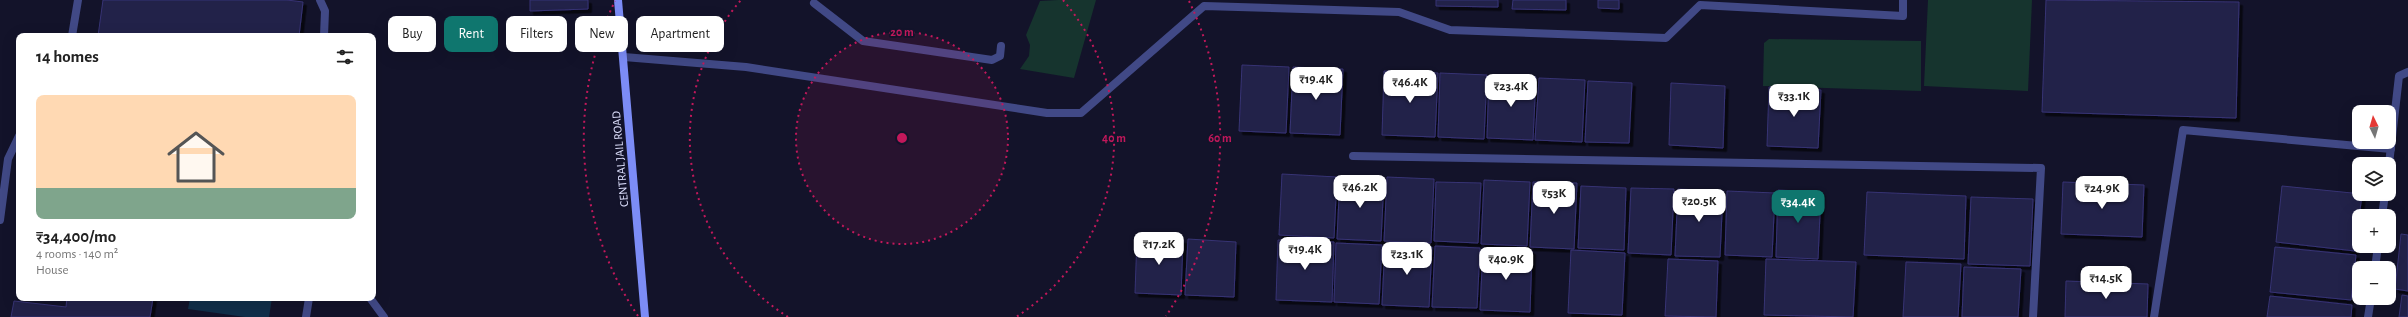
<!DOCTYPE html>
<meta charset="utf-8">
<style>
:root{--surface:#fff;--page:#f6f6f6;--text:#222;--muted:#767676;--line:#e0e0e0;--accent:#0f766e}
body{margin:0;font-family:"Alegreya Sans",sans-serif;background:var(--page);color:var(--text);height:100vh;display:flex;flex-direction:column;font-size:15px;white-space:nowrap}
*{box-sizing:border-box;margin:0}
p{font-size:13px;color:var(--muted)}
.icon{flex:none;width:22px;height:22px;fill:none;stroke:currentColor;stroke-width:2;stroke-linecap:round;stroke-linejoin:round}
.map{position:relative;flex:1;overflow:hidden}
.panel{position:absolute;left:16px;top:33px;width:360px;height:268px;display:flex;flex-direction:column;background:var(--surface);border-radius:8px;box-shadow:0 4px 16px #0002}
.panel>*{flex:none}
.banner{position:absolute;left:388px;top:16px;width:380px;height:36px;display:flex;gap:8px}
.needle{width:26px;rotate:355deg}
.tools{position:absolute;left:2352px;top:105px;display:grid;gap:8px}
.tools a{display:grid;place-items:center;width:44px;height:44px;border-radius:8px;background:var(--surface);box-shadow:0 4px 16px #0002;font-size:20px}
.price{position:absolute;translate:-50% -34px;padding:0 9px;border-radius:8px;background:#fff;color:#222;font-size:13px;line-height:26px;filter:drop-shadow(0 1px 2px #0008)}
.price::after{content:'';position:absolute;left:50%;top:24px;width:12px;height:9px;margin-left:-6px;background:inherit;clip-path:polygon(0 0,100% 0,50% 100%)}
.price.selected{background:var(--accent);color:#fff}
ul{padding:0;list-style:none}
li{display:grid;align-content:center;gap:8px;height:212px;padding:0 20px}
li+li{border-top:1px solid var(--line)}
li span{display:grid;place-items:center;height:124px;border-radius:8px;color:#555}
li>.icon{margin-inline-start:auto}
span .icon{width:72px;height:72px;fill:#fffc;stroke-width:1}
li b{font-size:17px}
h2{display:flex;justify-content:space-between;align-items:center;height:48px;padding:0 20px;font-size:17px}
.chip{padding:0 14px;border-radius:8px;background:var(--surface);box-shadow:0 4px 16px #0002;font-size:14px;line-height:36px}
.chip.selected{background:var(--accent);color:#fff}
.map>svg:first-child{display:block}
.green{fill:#16342e}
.water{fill:#112f4a}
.building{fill:#22204a;stroke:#373474;filter:url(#shadow)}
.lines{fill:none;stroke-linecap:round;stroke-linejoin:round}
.lane{stroke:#414986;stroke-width:8}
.street{stroke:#414986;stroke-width:8}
.secondary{stroke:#7c8cf6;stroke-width:8}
.ring{fill:none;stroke:#c2185b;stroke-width:2;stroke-dasharray:2 4}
.labels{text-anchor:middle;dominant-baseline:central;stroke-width:3.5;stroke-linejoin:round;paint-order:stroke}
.street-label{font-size:12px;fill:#dee0fd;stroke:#13132a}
.centre{fill:#c2185b;stroke:#13132a;stroke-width:2}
.ring-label{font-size:12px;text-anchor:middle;font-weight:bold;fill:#c2185b;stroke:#13132a;stroke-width:3.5;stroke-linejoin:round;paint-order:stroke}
</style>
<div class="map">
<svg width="2408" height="317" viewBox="0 0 2408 317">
<defs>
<filter id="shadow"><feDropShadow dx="3.5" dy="3.5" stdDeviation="0" flood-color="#0009"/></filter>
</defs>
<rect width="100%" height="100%" fill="#13132a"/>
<g class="green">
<path d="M1058,0H1096L1074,78L1020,69L1029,56L1030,45L1026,35L1040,1Z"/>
<path d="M1928,0H2032L2028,91L1924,86Z"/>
<path d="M1769,39L1921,41V91L1763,86L1764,43Z"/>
</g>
<path class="water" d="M190,298H272L269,317H245L188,309Z"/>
<g class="building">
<path d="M103,0H287L303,2L299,36H98Z"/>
<path d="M530,0H588V9L530,11Z"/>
<path d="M1436,0H1498V7L1436,6Z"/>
<path d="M1513,0H1566V10L1512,9Z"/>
<path d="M1598,0H1619V9L1598,8Z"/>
<path d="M2046,0L2239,2L2236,118L2042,112Z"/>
<path d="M1242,65L1289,67L1286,133L1239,131Z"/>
<path d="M1293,67L1343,69L1340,135L1290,133Z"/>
<path d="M1384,71L1438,73L1435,137L1382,135Z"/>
<path d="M1440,73L1487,75L1484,139L1438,137Z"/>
<path d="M1489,76L1536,77L1533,140L1487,138Z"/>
<path d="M1539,78L1585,80L1582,142L1535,140Z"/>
<path d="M1588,81L1632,83L1629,143L1585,142Z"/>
<path d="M1671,83L1725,86L1723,148L1669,145Z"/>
<path d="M1769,87L1821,90L1818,148L1767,146Z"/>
<path d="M1282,174L1337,177L1334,238L1279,235Z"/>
<path d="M1340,176L1384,179L1381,241L1337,239Z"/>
<path d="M1387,177L1434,179L1431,243L1384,241Z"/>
<path d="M1484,180L1530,182L1527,246L1481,244Z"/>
<path d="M1436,182L1481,183L1478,243L1434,241Z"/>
<path d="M1533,182L1577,183L1574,249L1530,247Z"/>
<path d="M2063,182L2144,185L2142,237L2061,234Z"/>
<path d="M1581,186L1626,188L1624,250L1578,248Z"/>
<path d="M2282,186L2362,194L2355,251L2276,242Z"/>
<path d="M1631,188L1674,189L1671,255L1628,253Z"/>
<path d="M1678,189L1723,191L1720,257L1675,256Z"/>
<path d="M1778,190L1821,192L1818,259L1776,257Z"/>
<path d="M1727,191L1775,193L1772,257L1725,255Z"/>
<path d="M1867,192L1966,196L1964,259L1864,255Z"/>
<path d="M1971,197L2033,199L2030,266L1968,264Z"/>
<path d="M2401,234L2408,235V291L2395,289Z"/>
<path d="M1137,238L1183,240L1181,295L1135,293Z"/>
<path d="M1188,239L1236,242L1234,297L1185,295Z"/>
<path d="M1278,240L1334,242L1332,302L1276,300Z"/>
<path d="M1336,243L1382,245L1379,304L1334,302Z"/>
<path d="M1385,244L1432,247L1429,307L1382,305Z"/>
<path d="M1435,246L1480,248L1477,308L1432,307Z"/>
<path d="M2275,247L2356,255L2351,300L2270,292Z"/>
<path d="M1483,249L1532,251L1530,312L1480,310Z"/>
<path d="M1571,250L1625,253L1622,315L1568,313Z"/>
<path d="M1668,259L1718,261L1716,317L1665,316Z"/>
<path d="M1766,259L1856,262L1853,317L1764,315Z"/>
<path d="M1906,262L1961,264L1958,317H1903Z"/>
<path d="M1964,267L2021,269L2018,317H1962Z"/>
<path d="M2066,281L2148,284L2147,317H2065Z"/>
<path d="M2402,295L2408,296V317H2399Z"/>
<path d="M2270,296L2352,305L2351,317H2267Z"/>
<path d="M67,298H153L150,317H11L14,301L66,307Z"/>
</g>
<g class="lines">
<g class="lane">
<path d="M320,0L325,11L324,36"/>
<path d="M814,3L863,41L992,60L1000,56L1001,46"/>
<path d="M72,36L78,0"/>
<path d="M0,220L8,159L19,136"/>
<path d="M370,298L384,317"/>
<path d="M306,317L309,298"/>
</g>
<g class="street">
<path d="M624,57L746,67L1047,113H1081L1204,6L1399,12L1450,30L1666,38L1700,5L1903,16V0"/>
<path d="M1353,156L2041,168L2033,317"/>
<path d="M2389,164L2399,76L2408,72"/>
<path d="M2382,216L2385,194"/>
<path d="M2375,268L2378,246"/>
<path d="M2154,317L2183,130L2391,149"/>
<path d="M2368,317L2371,298"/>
</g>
<path class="secondary" d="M618,0L645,317"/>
</g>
<circle cx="902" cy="138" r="106" fill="#c2185b" fill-opacity=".12"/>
<g class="ring">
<circle cx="902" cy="138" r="106"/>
<path d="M788 317A212 212 0 0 1 741 0M1063 0A212 212 0 0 1 1016 317"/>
<path d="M638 316A318 318 0 0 1 615 1M1189 1A318 318 0 0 1 1166 316"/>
</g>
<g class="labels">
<g class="street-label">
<text transform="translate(620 159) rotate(-95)">CENTRAL JAIL ROAD</text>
</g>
</g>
<circle cx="902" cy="138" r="6" class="centre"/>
<g class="ring-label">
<text x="902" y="36">20 m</text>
<text x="1114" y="142">40 m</text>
<text x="1220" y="142">60 m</text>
</g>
</svg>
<div class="tools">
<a><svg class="needle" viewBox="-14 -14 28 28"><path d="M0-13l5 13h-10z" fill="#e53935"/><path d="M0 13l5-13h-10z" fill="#767676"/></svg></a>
<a><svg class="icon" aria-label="layers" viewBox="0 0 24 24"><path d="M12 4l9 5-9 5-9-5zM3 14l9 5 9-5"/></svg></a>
<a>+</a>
<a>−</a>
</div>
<b class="price" style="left:1316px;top:101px">₹19.4K</b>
<b class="price" style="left:1410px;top:104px">₹46.4K</b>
<b class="price" style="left:1511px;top:108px">₹23.4K</b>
<b class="price" style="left:1794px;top:118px">₹33.1K</b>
<b class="price" style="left:1360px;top:209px">₹46.2K</b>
<b class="price" style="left:2102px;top:210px">₹24.9K</b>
<b class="price" style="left:1554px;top:215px">₹53K</b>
<b class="price" style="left:1699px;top:223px">₹20.5K</b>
<b class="price selected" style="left:1798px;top:224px">₹34.4K</b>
<b class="price" style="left:1159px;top:266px">₹17.2K</b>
<b class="price" style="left:1305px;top:271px">₹19.4K</b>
<b class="price" style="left:1407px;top:276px">₹23.1K</b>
<b class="price" style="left:1506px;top:281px">₹40.9K</b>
<b class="price" style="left:2106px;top:300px">₹14.5K</b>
<div class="banner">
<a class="chip">Buy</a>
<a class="chip selected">Rent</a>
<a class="chip">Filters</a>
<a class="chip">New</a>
<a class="chip">Apartment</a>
</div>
<section class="panel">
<h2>14 homes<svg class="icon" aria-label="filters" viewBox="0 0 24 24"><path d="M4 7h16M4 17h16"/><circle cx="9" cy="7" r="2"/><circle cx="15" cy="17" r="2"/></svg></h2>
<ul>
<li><span style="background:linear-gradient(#ffd9b3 75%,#7fa58c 0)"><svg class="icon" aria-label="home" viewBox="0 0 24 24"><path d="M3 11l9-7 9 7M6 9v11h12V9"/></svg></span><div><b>₹34,400/mo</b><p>4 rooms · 140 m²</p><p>House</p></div></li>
</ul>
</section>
</div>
